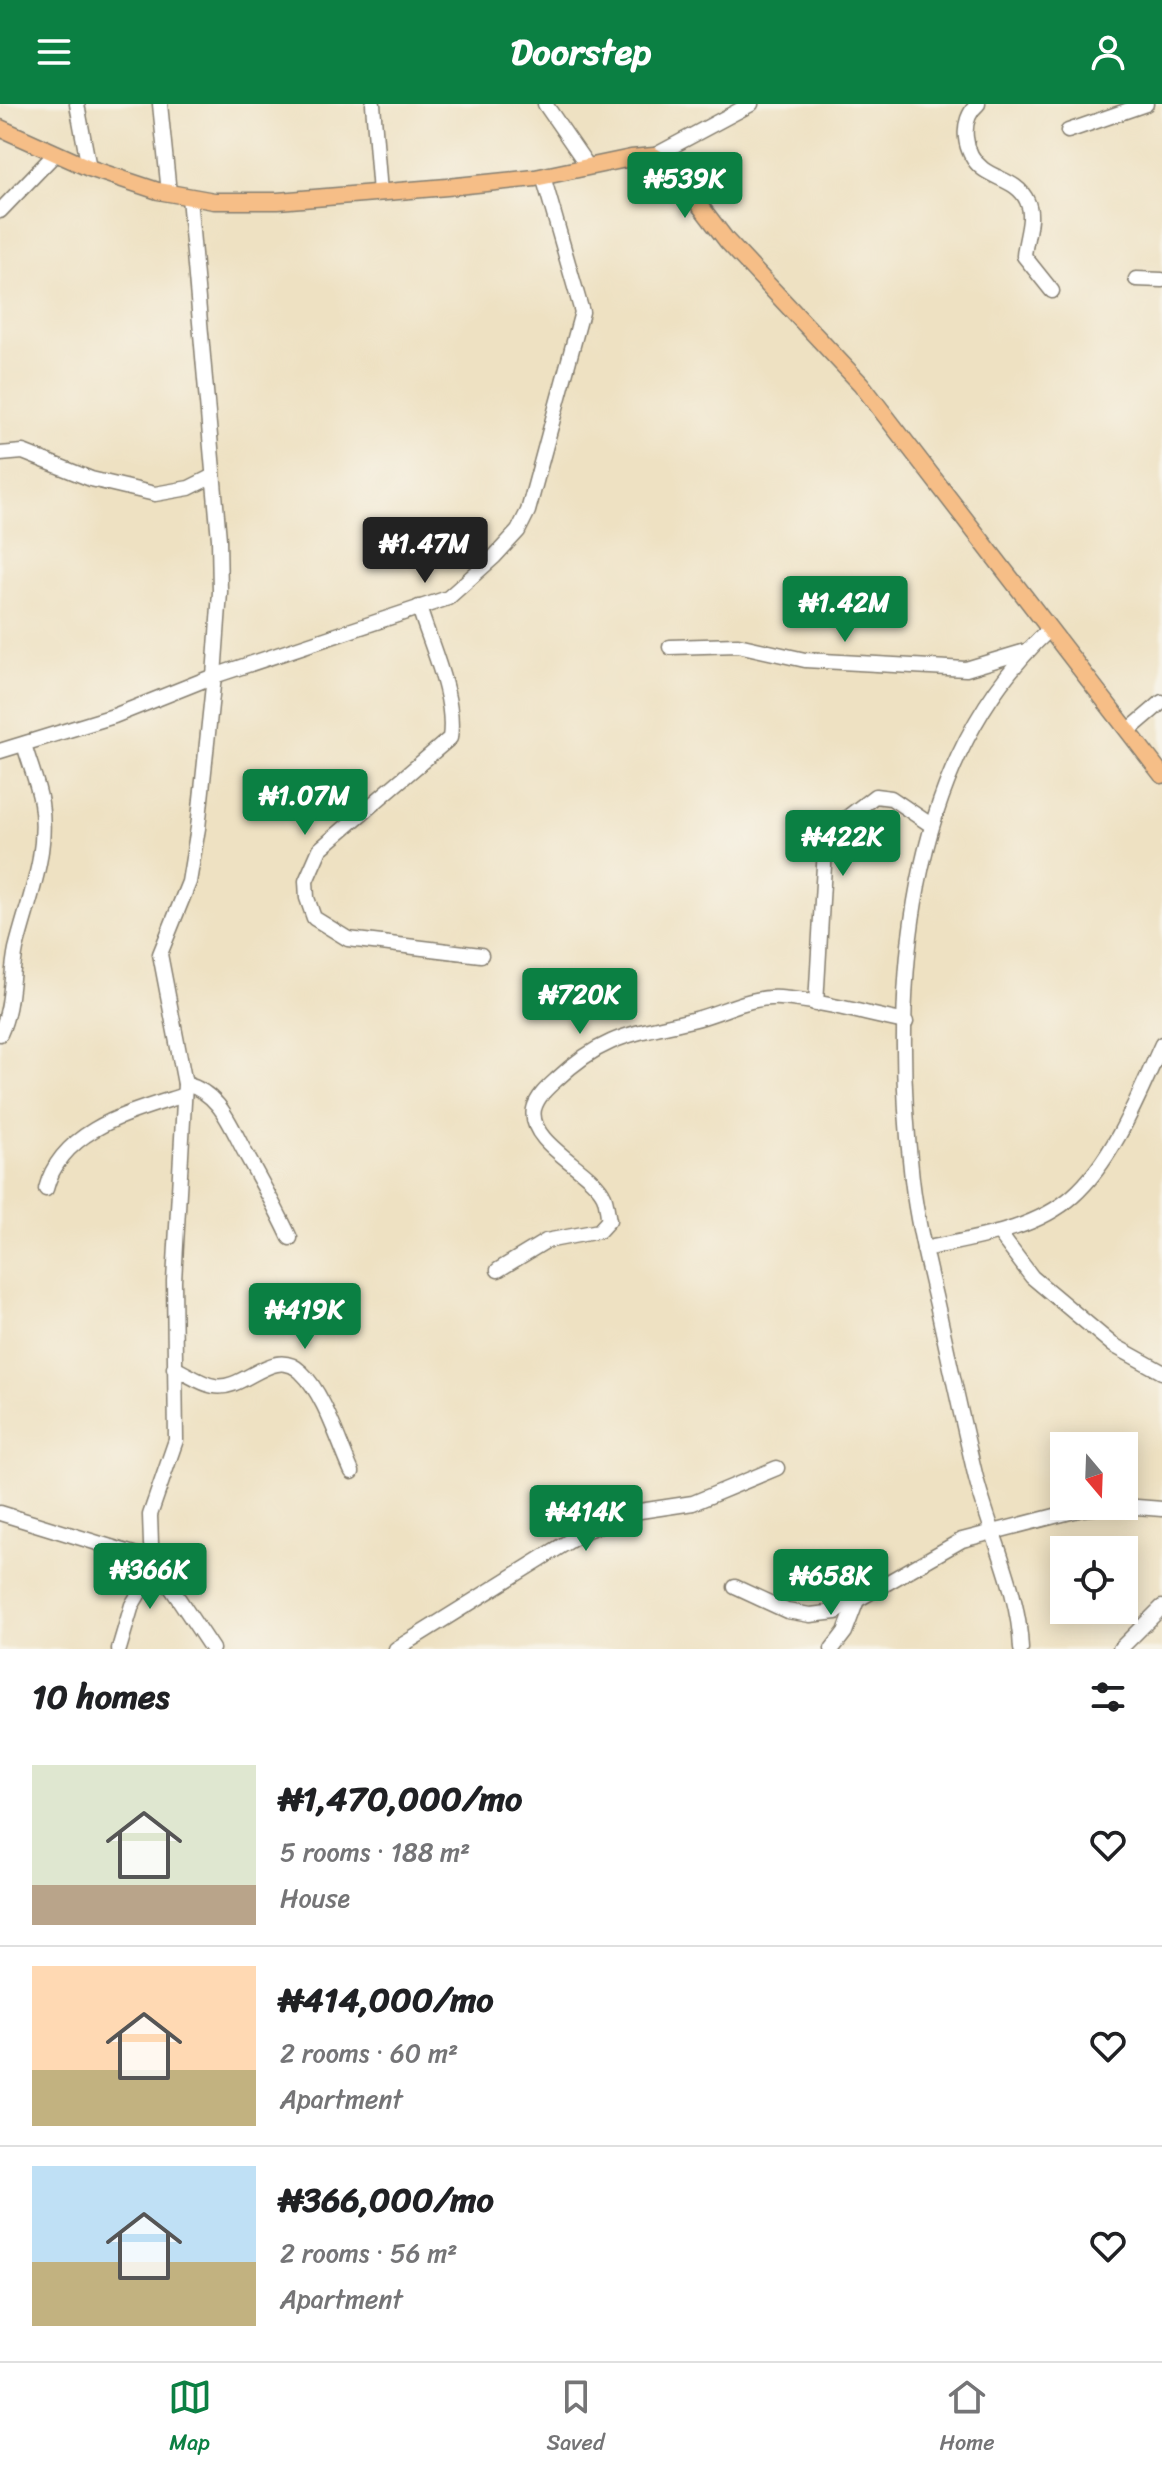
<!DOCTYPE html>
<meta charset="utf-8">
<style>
:root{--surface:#fff;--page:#f6f6f6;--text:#202124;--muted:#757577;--line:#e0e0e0;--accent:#0b8043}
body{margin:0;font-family:Sriracha,sans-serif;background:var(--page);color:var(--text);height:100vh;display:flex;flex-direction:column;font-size:30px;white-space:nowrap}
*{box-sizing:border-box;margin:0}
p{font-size:26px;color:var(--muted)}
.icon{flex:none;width:44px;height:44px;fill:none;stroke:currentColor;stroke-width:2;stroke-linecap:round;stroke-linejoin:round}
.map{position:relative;height:1545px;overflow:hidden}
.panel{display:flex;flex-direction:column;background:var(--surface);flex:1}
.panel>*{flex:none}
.needle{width:52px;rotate:161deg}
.controls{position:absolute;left:1050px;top:1328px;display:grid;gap:16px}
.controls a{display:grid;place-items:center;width:88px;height:88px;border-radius:0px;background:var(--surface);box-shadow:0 4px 20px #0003;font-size:40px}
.price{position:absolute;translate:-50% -68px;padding:0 18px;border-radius:8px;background:var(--accent);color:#fff;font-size:26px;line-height:52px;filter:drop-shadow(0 2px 4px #0008)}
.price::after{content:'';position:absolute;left:50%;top:48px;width:24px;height:18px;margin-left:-12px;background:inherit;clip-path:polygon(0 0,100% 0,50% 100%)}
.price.current{background:#222;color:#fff}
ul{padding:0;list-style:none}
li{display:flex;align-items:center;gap:24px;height:200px;padding:0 32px}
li+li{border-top:2px solid var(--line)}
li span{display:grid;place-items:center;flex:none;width:224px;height:160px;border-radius:0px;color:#555}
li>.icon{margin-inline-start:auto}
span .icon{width:96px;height:96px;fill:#fffc;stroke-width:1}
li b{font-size:34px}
h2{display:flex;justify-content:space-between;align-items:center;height:96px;padding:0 32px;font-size:34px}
header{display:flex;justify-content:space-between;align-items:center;height:104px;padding:0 32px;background:var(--accent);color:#fff;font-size:36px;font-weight:700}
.menu{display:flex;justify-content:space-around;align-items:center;height:112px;border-top:2px solid var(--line);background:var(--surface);font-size:22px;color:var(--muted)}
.menu a{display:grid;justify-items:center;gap:4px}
.menu .current{color:var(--accent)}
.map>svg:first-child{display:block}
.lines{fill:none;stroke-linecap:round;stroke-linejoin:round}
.minor-casing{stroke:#857e6f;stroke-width:17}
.major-casing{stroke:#857e6f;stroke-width:19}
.minor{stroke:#fff;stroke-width:14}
.major{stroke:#f6be87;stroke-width:16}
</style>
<header><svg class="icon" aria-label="menu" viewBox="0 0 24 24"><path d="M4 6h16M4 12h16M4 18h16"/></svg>Doorstep<svg class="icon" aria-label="person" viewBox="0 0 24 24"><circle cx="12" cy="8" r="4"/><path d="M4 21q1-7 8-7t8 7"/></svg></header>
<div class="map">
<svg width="1162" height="1545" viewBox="0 0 1162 1545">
<rect width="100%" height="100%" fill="#f7f3e8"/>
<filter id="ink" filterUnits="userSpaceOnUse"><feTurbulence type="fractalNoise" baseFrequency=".0125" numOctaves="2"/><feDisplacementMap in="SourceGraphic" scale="16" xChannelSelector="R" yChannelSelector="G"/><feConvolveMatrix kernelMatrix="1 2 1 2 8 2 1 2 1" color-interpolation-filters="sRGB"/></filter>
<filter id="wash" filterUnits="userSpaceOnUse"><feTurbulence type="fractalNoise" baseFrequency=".006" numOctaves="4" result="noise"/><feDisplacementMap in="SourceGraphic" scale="32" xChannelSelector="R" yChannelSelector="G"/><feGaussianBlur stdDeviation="1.8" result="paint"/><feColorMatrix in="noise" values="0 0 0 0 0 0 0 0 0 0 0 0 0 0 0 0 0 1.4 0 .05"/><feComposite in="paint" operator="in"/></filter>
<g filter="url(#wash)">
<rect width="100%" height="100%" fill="#eee1c2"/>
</g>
<g filter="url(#ink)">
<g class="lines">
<defs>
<g id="minor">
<path d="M77,0L89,64"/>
<path d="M160,0L169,89"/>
<path d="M373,0L380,89"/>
<path d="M545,0L587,61"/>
<path d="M978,0C959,16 963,50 983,65C998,76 1019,78 1027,97C1035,113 1025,135 1024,152L1052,187"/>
<path d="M1068,27L1146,0"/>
<path d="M654,52L751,0"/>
<path d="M189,93L219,435L220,488L214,572L198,724L189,778L160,850L185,980L174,1177L176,1336L150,1411L151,1440L156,1461L212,1545"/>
<path d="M0,107L55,50"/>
<path d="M1136,175L1162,176"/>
<path d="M0,350L23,348L91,375L155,390L189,384L213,372"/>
<path d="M419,503C431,543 456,593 450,634L320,745L306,777L307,794L314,814L348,835L481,851"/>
<path d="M670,543L738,541L805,556L966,565L1026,547"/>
<path d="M1128,627L1162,598"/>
<path d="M0,647L114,612L214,572L448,494L494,453L518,427L528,407L582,208L543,72"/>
<path d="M816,900L825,744L849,712L875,692L891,694L931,721"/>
<path d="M0,930C13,902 10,874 16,845C28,796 49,751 41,699C38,679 29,659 24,640"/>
<path d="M185,980C221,989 230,1022 247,1052C262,1079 277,1106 290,1134"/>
<path d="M46,1085C61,1025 132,1008 184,991"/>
<path d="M999,1129L1032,1173L1113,1241L1162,1268"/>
<path d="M924,1145C974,1134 1033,1127 1073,1092C1114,1056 1140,988 1162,940"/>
<path d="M498,1166L546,1137L599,1127L609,1116C607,1109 607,1099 604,1092C592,1065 527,1040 534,1005C537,993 547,984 556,976C603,931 633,930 692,916C722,909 749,892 780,894C822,897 865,910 906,918"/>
<path d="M174,1264C186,1269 201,1280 214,1282C244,1288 273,1241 301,1268C324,1289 339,1340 352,1368"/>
<path d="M1124,1402L1162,1405"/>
<path d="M0,1409L153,1456"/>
<path d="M735,1483L787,1507L810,1511L836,1508L962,1436L1082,1405L1111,1402"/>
<path d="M119,1545L132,1501L156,1461"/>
<path d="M396,1545L587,1426L640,1407L693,1399L777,1364"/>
<path d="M832,1545L845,1528L857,1496"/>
<path d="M1021,1545C1019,1485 989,1428 975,1370C962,1315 950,1260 938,1205C928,1162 917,1119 912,1075C891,889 903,661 1049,526"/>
<path d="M1120,1545L1162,1503"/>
</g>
<path id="major" d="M0,24L89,64L158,87L214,97H278L447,83L535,74L631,54L654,52L669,61L727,137L861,280L1162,671"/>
</defs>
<use href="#minor" class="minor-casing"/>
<use href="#major" class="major-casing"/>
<use href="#minor" class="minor"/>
<use href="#major" class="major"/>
</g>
</g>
</svg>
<div class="controls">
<a><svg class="needle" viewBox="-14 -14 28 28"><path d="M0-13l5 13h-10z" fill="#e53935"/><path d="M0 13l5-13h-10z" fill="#757577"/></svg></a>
<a><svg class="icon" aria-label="locate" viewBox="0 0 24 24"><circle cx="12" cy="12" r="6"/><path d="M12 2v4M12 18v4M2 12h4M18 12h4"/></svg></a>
</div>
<b class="price" style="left:685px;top:116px">₦539K</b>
<b class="price current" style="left:425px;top:481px">₦1.47M</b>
<b class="price" style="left:845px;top:540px">₦1.42M</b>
<b class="price" style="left:305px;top:733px">₦1.07M</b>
<b class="price" style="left:843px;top:774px">₦422K</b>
<b class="price" style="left:580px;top:932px">₦720K</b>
<b class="price" style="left:305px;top:1247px">₦419K</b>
<b class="price" style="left:586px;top:1449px">₦414K</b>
<b class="price" style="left:150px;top:1507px">₦366K</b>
<b class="price" style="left:831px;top:1513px">₦658K</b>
</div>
<section class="panel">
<h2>10 homes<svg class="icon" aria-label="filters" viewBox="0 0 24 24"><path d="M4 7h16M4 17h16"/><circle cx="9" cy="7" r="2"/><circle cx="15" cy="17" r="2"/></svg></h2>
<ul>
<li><span style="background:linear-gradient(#dfe7d0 75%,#b9a48a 0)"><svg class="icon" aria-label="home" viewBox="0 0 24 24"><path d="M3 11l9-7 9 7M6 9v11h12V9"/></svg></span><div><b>₦1,470,000/mo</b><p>5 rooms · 188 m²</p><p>House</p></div><svg class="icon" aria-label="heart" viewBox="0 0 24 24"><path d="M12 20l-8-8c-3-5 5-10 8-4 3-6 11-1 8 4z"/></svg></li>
<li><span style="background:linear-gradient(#ffd9b3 65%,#c2b280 0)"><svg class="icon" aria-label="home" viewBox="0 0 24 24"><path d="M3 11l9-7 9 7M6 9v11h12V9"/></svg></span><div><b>₦414,000/mo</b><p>2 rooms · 60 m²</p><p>Apartment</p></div><svg class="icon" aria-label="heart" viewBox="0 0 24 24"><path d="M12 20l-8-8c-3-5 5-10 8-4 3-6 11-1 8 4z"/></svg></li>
<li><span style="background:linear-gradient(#bfe0f5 60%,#c2b280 0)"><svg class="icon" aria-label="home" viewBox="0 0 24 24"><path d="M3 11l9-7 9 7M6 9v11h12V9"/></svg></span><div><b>₦366,000/mo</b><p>2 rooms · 56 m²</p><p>Apartment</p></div><svg class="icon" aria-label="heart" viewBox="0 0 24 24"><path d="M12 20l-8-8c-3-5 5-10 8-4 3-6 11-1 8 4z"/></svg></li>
</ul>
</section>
<nav class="menu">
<a class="current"><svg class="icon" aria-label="map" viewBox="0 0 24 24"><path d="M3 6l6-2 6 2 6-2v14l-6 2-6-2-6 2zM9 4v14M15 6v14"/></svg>Map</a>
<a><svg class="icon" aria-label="saved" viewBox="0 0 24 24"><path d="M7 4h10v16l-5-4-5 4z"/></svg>Saved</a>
<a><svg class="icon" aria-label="home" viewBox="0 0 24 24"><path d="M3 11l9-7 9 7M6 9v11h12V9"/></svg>Home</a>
</nav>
